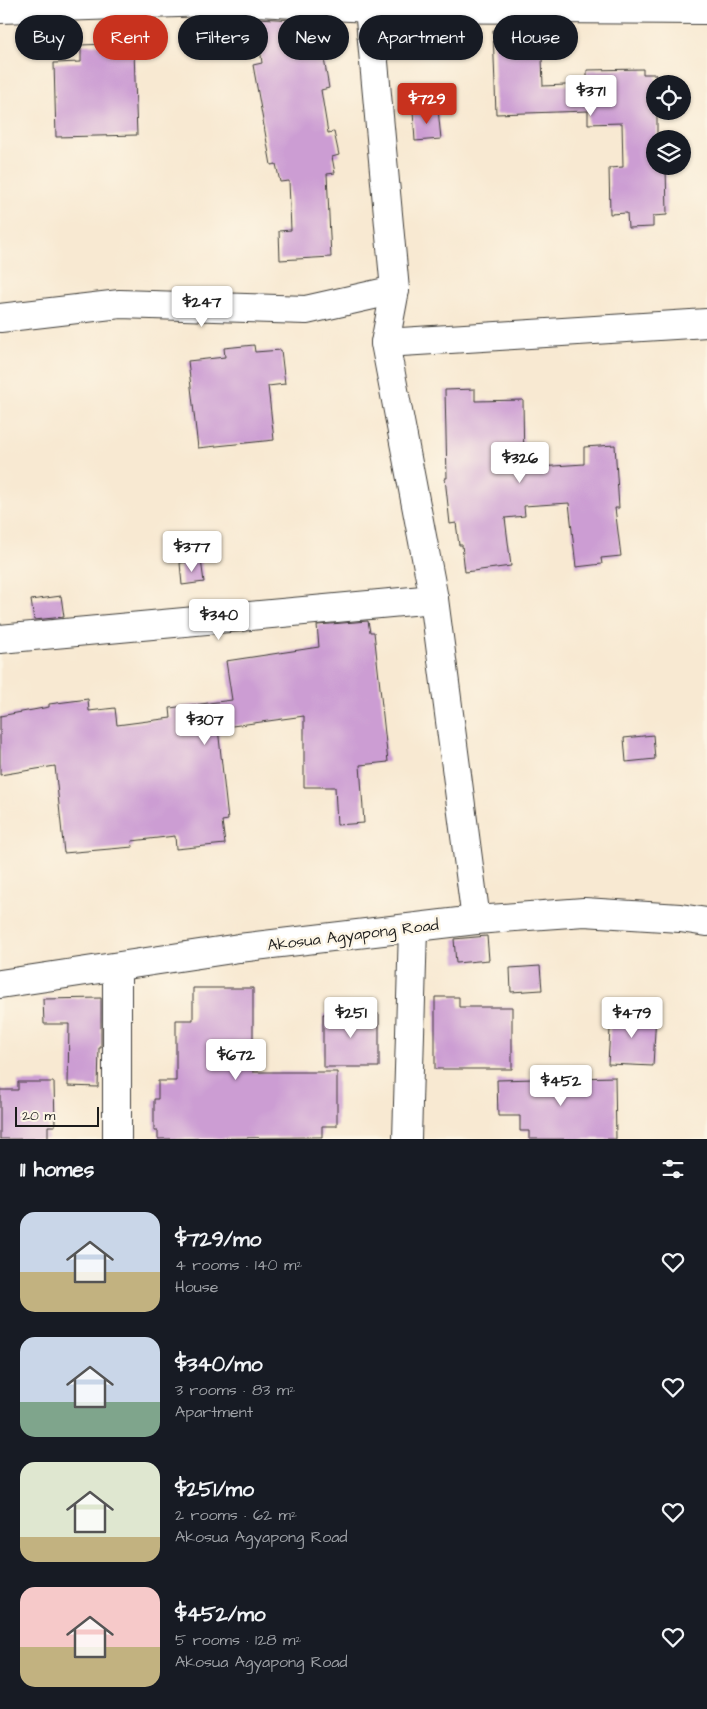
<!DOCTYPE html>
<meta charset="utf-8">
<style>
:root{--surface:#171b24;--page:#242831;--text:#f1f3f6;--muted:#9ea1a6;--accent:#c8321e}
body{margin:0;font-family:"Architects Daughter",sans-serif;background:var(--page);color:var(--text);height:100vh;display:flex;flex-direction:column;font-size:19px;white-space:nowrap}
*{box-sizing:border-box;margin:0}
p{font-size:16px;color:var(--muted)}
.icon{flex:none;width:28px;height:28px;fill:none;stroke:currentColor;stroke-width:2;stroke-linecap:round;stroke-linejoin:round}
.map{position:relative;height:1139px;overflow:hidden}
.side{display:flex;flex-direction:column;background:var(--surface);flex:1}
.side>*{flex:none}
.banner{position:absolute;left:15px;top:15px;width:678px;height:45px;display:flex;gap:10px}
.controls{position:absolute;left:646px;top:75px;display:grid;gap:10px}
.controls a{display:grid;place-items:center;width:45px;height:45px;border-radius:50%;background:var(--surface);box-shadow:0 1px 4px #0004;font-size:25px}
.scale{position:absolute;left:15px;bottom:12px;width:84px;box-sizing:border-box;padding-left:5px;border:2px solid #1c1c1c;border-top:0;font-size:14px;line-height:18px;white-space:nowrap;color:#1c1c1c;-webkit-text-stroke:4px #fcf5e5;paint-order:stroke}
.price{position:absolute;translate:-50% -42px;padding:0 11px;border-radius:5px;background:#fff;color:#222;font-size:16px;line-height:32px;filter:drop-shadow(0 1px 2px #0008)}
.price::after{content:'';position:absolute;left:50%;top:30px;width:15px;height:11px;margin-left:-8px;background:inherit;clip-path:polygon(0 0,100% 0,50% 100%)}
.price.selected{background:var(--accent);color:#fff}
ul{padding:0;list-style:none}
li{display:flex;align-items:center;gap:15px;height:125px;padding:0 20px}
li span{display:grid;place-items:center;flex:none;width:140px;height:100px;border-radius:15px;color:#555}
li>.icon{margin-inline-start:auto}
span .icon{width:60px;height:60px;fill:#fffc;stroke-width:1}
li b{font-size:21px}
h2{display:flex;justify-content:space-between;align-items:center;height:60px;padding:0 20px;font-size:21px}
.pill{padding:0 18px;border-radius:22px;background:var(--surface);box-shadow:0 1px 4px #0004;font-size:18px;line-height:45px}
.pill.selected{background:var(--accent);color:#fff}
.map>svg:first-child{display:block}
.building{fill:#cc9dd3}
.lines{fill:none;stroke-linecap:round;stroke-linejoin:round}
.minor-casing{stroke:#3d3b37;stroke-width:30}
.minor{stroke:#fff;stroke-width:28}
.labels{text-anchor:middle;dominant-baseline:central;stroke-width:5;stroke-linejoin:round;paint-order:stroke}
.street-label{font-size:16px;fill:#1c1c1c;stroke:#fcf5e5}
</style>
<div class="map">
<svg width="707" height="1139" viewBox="0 0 707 1139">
<rect width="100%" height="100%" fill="#fcf5e5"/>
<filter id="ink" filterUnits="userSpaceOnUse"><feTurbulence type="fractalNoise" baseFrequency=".02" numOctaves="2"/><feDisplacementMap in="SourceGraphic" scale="10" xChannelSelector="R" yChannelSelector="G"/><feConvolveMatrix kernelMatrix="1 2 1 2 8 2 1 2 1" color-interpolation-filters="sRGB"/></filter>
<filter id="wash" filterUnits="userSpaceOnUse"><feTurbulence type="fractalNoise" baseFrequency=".0096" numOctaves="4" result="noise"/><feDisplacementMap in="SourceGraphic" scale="20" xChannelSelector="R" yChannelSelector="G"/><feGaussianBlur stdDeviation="1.12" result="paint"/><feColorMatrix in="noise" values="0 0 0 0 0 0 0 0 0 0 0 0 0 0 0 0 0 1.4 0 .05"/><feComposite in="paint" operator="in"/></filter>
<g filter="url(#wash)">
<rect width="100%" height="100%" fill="#f8e9d2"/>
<g id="blocks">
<g class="building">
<path d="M256,18L315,21L319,53H323L329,88L321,90L328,133L334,132L339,155L332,157L335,173L327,174L331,257L280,260L279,231L291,230L289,181L280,182L276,164L271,165L253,65L262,63Z"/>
<path d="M541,29L543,86L587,84V70L643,69V74H656L655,111H657V139H655V166H666L667,215L653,216V227L628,228L627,213L610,214L609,168L623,167L622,123L588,124V111L496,114L493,30Z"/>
<path d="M108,44V53L134,52L137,135L56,137L54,63L81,62V45Z"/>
<path d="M438,109L441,139L415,141L413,111Z"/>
<path d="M254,345L255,352L281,350L285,384L268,386L274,440L198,448L188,361L225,357L224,348Z"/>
<path d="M475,389V401L523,400L524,468L584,464V447L615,445L619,508H615L621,556L601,558L602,564L576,567L569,503L524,506L525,516L505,518L511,566L465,572L462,545H459L456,523L450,524L445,478H447L445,390Z"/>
<path d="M201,560L204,582L182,585L180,563Z"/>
<path d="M61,596L64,617L34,620L31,600Z"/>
<path d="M368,621L370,632H374L388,762L360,765L364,823L337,825L335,787H304V716L218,728L228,820L222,821L225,844L176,849L175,836L132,841L133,847L64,853L55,766L0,775V716L49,707V704L88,699L89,711L115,708L117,725L171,718L170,708L232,700L226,661L319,647L317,625Z"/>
<path d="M653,735L655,759L626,762L624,738Z"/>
<path d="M487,936L489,960L456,963L454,939Z"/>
<path d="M540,966L542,990L511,992L510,968Z"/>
<path d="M193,988H253V1072H337V1126H322V1137L158,1139V1131H154V1099H158V1081H176V1020H193Z"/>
<path d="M435,997H459V1007H512V1069H435Z"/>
<path d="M101,998V1048H99L98,1087L68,1086L69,1024H44L43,999Z"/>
<path d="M339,1008H363V1014H379V1067H323V1014H339Z"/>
<path d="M611,1012L656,1014L653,1066L608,1064Z"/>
<path d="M615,1077L616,1139H529V1131H520V1116H498L497,1080Z"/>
<path d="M18,1082H54L55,1126H48V1139H0V1090H18Z"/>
</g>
</g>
</g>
<g filter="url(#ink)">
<use href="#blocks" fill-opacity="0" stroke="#3d3b37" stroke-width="1"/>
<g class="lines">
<defs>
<g id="minor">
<path d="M369,8L395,290L385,343L434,599L476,920"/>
<path d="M0,9L237,1L369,8L707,10"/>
<path d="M0,318L120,304L306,310L395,290"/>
<path d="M385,343L707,323"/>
<path d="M0,639L434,599"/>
<path d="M0,984L239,948L476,920L584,912L680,918L707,922"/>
<path d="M117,1139V967"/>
<path d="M407,1139L413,928"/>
</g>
</defs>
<use href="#minor" class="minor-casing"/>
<use href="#minor" class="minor"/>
</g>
</g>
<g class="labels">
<g class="street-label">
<text transform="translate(353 935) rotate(-7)">Akosua Agyapong Road</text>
</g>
</g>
</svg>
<div class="controls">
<a><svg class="icon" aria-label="locate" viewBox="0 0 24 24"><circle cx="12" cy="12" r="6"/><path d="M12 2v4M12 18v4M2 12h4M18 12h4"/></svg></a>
<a><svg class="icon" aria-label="layers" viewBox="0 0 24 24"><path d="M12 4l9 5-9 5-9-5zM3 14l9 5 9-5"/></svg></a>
</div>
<div class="scale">20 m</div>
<b class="price" style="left:591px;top:117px">$371</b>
<b class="price selected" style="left:427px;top:125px">$729</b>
<b class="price" style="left:202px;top:328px">$247</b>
<b class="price" style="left:520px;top:484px">$326</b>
<b class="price" style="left:192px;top:573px">$377</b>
<b class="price" style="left:219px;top:641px">$340</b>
<b class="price" style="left:205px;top:746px">$307</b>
<b class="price" style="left:351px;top:1039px">$251</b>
<b class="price" style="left:632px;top:1039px">$479</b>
<b class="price" style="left:236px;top:1081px">$672</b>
<b class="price" style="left:561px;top:1107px">$452</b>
<div class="banner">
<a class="pill">Buy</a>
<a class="pill selected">Rent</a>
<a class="pill">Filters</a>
<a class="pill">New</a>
<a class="pill">Apartment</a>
<a class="pill">House</a>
</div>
</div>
<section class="side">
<h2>11 homes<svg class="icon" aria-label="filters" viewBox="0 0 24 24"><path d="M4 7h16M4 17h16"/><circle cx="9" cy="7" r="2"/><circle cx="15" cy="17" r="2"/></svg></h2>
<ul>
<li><span style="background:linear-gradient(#c9d6e8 60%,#c2b280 0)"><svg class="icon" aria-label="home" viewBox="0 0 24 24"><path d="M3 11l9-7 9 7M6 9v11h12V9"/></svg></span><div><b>$729/mo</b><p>4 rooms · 140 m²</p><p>House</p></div><svg class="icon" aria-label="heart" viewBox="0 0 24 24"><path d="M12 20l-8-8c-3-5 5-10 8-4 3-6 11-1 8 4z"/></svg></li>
<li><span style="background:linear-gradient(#c9d6e8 65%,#7fa58c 0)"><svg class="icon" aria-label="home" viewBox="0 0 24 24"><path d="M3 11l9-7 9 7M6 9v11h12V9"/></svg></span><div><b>$340/mo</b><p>3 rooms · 83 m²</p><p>Apartment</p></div><svg class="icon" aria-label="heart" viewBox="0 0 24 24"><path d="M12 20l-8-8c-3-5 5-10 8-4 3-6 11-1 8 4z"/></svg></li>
<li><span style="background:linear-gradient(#dfe7d0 75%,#c2b280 0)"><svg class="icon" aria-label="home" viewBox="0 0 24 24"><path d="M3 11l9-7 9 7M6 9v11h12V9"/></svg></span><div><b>$251/mo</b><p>2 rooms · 62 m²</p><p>Akosua Agyapong Road</p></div><svg class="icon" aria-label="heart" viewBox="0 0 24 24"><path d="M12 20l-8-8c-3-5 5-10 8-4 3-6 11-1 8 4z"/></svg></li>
<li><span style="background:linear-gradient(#f6c9c9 60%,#c2b280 0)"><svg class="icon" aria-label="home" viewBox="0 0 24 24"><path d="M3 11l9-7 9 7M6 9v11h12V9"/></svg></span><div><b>$452/mo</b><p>5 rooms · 128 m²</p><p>Akosua Agyapong Road</p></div><svg class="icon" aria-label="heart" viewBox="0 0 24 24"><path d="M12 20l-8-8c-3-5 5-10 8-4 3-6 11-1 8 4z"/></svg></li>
</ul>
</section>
